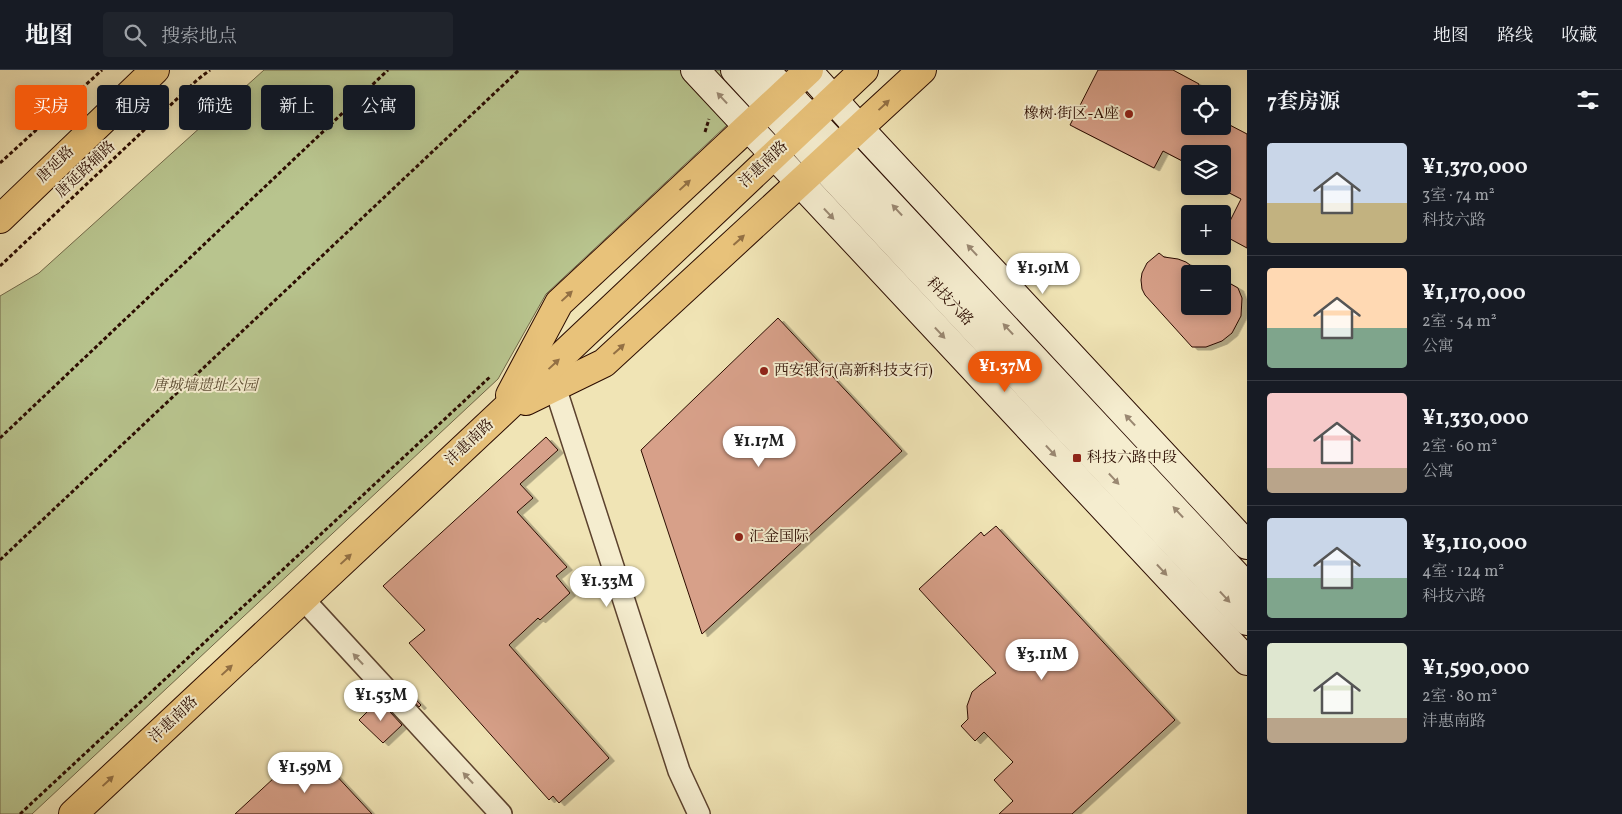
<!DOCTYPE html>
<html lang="zh">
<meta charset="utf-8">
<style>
:root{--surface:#171b24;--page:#20242c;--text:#f1f3f6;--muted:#9ea1a6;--line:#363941;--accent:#ea580c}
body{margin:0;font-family:Vollkorn,"Noto Serif SC",serif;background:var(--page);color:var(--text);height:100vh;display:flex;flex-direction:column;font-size:19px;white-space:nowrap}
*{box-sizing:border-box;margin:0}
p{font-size:16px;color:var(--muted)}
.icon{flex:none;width:28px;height:28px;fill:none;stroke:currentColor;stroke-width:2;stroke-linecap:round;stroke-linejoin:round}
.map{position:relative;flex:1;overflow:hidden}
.panel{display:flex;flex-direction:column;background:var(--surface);width:375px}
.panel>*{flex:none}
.guide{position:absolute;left:15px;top:15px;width:475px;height:45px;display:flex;gap:10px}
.fabs{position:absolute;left:1181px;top:15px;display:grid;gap:10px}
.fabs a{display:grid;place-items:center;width:50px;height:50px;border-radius:5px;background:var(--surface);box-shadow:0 2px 12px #0003;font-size:25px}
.price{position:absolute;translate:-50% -42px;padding:0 11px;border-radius:18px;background:#fff;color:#222;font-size:16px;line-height:32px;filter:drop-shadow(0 1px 2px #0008)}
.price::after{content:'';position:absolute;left:50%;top:30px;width:15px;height:11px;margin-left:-8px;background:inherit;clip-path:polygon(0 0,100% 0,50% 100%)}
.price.selected{background:var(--accent);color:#fff}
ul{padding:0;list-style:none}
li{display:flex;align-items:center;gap:15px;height:125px;padding:0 20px}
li+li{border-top:1px solid var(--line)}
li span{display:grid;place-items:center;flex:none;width:140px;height:100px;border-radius:5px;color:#555}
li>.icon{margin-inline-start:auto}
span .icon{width:60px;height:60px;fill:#fffc;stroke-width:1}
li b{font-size:21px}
h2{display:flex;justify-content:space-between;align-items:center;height:60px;padding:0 20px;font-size:21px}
.chip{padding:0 18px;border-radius:5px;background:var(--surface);box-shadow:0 2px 12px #0003;font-size:18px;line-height:45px}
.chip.selected{background:var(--accent);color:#fff}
header{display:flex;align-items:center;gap:30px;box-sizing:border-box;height:70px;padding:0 25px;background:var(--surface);border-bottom:1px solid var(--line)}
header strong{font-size:24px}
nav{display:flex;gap:28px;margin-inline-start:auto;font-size:18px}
.search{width:350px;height:45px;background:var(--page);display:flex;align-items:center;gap:12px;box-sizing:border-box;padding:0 18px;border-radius:5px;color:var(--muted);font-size:19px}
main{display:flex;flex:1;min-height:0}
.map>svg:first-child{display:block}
.green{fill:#b8c48e;stroke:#726848}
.building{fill:#d7a089;stroke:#2b0c01;filter:url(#shadow)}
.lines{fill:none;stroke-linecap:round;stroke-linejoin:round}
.minor-casing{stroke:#5c422e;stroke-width:24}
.secondary-casing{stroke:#2b0c01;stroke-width:30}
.primary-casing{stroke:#2b0c01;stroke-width:30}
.path{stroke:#2b0c01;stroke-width:3;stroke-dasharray:4 2.5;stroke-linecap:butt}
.minor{stroke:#f5edcf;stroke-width:21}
.secondary{stroke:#f5edcf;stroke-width:28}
.primary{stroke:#e8c27a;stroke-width:28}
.oneway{fill:#9a8872}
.oneway2{fill:#937044}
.poi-dot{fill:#8f2418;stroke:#f5edcf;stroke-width:2}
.labels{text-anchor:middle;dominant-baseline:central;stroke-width:4;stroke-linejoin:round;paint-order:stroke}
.poi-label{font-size:15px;fill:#2b0c01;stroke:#f5edcf;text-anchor:start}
.street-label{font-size:15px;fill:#2b0c01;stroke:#f5edcf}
.park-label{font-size:15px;font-style:italic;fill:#5c4c32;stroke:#f5edcf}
</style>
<header>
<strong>地图</strong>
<div class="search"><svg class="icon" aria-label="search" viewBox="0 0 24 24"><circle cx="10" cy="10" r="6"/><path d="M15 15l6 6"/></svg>搜索地点</div>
<nav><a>地图</a><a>路线</a><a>收藏</a></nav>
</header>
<main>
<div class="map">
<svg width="1247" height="744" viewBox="0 0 1247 744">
<defs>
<filter id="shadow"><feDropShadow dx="5.5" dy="3" stdDeviation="0" flood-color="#0004"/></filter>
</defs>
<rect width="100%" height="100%" fill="#f0e4b5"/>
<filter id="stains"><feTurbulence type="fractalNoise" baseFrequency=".004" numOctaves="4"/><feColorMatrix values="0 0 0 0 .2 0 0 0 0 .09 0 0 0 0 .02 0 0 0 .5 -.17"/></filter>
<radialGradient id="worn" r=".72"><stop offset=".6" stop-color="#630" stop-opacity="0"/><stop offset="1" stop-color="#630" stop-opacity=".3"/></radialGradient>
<path class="green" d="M264,0H786L546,224L498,309L32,744H0V226L39,203Z"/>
<g class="building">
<path d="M1098,0H1173L1199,14L1194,24H1190V56H1222V51L1247,64V178L1223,165L1241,129L1216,116H1222V84H1190V95L1163,81L1154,98L1070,55Z"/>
<path d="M1159,183L1164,187L1178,189L1186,192L1194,198L1214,204H1190V236H1222V209L1238,218L1242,228L1241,246L1232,263L1222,271L1206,277H1192L1145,225L1142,219L1141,210L1142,203L1147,193Z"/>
<path d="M778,248L902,381L702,564L641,380Z"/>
<path d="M546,367L558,380L520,414L533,428L517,442L567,497L556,506L570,523L540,550L538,548L509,575L609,688L559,733L553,726L549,730L409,573L425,560L383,516Z"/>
<path d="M996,456L1175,650L1072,744H999L1013,731L994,710L1013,692L984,662L975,671L961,656L968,649L967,636L972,622L980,615L996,603L919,519L981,462L984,466Z"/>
<path d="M398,611L421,635L419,637L396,612Z"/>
<path d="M379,630L402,655L383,673L359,650Z"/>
<path d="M319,687L372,744H235L288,695L298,706Z"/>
</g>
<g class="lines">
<defs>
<g id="minor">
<path d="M555,317L679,701L699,744"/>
<path d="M303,529L501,744"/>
</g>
<g id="secondary">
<path d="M695,0L1247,591"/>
<path d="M735,0L795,65L821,94L1247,551"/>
<path d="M765,0L1247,517"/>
<path d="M807,0L859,58L1247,475"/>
</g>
<g id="primary">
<path d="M0,149L155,0"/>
<path d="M510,325L559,233L809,0"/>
<path d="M526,331L604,293L922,0"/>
<path d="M73,744L500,344L864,0"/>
</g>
</defs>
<use href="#minor" class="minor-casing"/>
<use href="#secondary" class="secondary-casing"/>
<use href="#primary" class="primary-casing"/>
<g class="path">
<path d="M705,62L709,49"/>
<path d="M0,93L102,0"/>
<path d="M0,196L197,10L210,0"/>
<path d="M0,368L388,0"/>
<path d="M0,490L519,0"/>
<path d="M20,744L491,306"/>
</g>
<use href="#minor" class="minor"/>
<use href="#secondary" class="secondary"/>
<use href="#primary" class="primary"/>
</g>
<defs><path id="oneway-solid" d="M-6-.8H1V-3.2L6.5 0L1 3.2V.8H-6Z" transform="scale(1.25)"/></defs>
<g class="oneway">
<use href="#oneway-solid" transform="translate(722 28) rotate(-133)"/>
<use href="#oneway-solid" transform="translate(897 140) rotate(-133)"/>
<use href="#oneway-solid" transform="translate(829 144) rotate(47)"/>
<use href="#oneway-solid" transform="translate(972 180) rotate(-133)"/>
<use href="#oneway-solid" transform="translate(1008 259) rotate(-133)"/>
<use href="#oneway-solid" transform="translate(940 263) rotate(47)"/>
<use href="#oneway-solid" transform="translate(1130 350) rotate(-133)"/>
<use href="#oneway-solid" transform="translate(1051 381) rotate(47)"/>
<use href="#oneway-solid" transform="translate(1114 409) rotate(47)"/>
<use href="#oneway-solid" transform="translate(1178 442) rotate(-133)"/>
<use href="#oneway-solid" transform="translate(1162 500) rotate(47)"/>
<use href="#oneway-solid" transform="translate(1225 527) rotate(47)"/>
<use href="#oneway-solid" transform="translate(358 589) rotate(-133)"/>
<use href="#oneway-solid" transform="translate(468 708) rotate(-133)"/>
</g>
<g class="oneway2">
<use href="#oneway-solid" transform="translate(884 35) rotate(-43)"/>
<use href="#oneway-solid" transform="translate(685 115) rotate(-43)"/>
<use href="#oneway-solid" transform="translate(739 170) rotate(-42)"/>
<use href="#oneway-solid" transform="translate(567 226) rotate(-43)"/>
<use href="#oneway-solid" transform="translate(619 279) rotate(-42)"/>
<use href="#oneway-solid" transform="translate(554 294) rotate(-43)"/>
<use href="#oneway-solid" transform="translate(346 489) rotate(-43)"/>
<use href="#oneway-solid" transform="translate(227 600) rotate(-43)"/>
<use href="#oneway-solid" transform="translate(108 711) rotate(-43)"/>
</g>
<g class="poi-dot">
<circle cx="1129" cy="44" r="5"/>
<circle cx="764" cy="301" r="5"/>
<rect x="1072" y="383" width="10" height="10" rx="2.5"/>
<circle cx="739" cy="467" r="5"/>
</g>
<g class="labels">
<g class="poi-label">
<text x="1119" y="44" text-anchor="end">橡树·街区-A座</text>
<text x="774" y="301">西安银行(高新科技支行)</text>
<text x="1087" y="388">科技六路中段</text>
<text x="749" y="467">汇金国际</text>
</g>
<g class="street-label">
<text transform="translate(56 95) rotate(-44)">唐延路</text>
<text transform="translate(764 95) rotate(-43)">沣惠南路</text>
<text transform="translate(86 100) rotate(-43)">唐延路辅路</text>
<text transform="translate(949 232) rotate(47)">科技六路</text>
<text transform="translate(470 373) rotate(-43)">沣惠南路</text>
<text transform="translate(174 650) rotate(-43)">沣惠南路</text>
</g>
<g class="park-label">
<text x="205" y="316">唐城墙遗址公园</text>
</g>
</g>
<rect width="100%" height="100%" filter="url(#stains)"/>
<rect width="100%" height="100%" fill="url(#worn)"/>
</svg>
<div class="fabs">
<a><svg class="icon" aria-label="locate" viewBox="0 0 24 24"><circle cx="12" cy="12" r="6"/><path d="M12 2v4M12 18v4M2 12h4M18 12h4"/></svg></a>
<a><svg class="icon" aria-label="layers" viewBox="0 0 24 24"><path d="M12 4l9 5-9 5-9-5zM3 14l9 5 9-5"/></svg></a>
<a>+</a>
<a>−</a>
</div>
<b class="price" style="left:1043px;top:225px">¥1.91M</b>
<b class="price selected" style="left:1005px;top:323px">¥1.37M</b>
<b class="price" style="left:759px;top:398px">¥1.17M</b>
<b class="price" style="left:607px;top:538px">¥1.33M</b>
<b class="price" style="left:1042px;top:611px">¥3.11M</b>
<b class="price" style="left:381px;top:652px">¥1.53M</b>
<b class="price" style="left:305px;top:724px">¥1.59M</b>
<div class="guide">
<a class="chip selected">买房</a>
<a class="chip">租房</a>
<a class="chip">筛选</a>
<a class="chip">新上</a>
<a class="chip">公寓</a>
</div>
</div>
<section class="panel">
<h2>7套房源<svg class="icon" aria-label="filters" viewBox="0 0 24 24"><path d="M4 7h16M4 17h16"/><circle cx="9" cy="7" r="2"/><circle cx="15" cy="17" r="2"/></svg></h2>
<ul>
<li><span style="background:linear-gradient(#c9d6e8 60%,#c2b280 0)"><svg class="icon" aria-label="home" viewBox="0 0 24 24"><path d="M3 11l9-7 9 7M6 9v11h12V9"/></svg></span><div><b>¥1,370,000</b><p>3室 · 74 m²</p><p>科技六路</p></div></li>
<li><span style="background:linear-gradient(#ffd9b3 60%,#7fa58c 0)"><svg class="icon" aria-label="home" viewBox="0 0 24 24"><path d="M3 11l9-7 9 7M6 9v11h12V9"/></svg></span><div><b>¥1,170,000</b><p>2室 · 54 m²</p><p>公寓</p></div></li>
<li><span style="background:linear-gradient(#f6c9c9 75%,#b9a48a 0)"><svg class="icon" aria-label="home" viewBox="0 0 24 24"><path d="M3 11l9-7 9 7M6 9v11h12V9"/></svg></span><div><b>¥1,330,000</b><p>2室 · 60 m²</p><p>公寓</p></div></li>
<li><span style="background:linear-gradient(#c9d6e8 60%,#7fa58c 0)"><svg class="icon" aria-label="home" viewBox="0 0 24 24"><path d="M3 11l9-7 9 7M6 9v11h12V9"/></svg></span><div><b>¥3,110,000</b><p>4室 · 124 m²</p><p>科技六路</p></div></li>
<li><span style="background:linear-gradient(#dfe7d0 75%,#b9a48a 0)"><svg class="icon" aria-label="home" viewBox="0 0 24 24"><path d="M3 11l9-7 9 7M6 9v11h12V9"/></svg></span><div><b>¥1,590,000</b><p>2室 · 80 m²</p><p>沣惠南路</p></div></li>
</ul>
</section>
</main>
